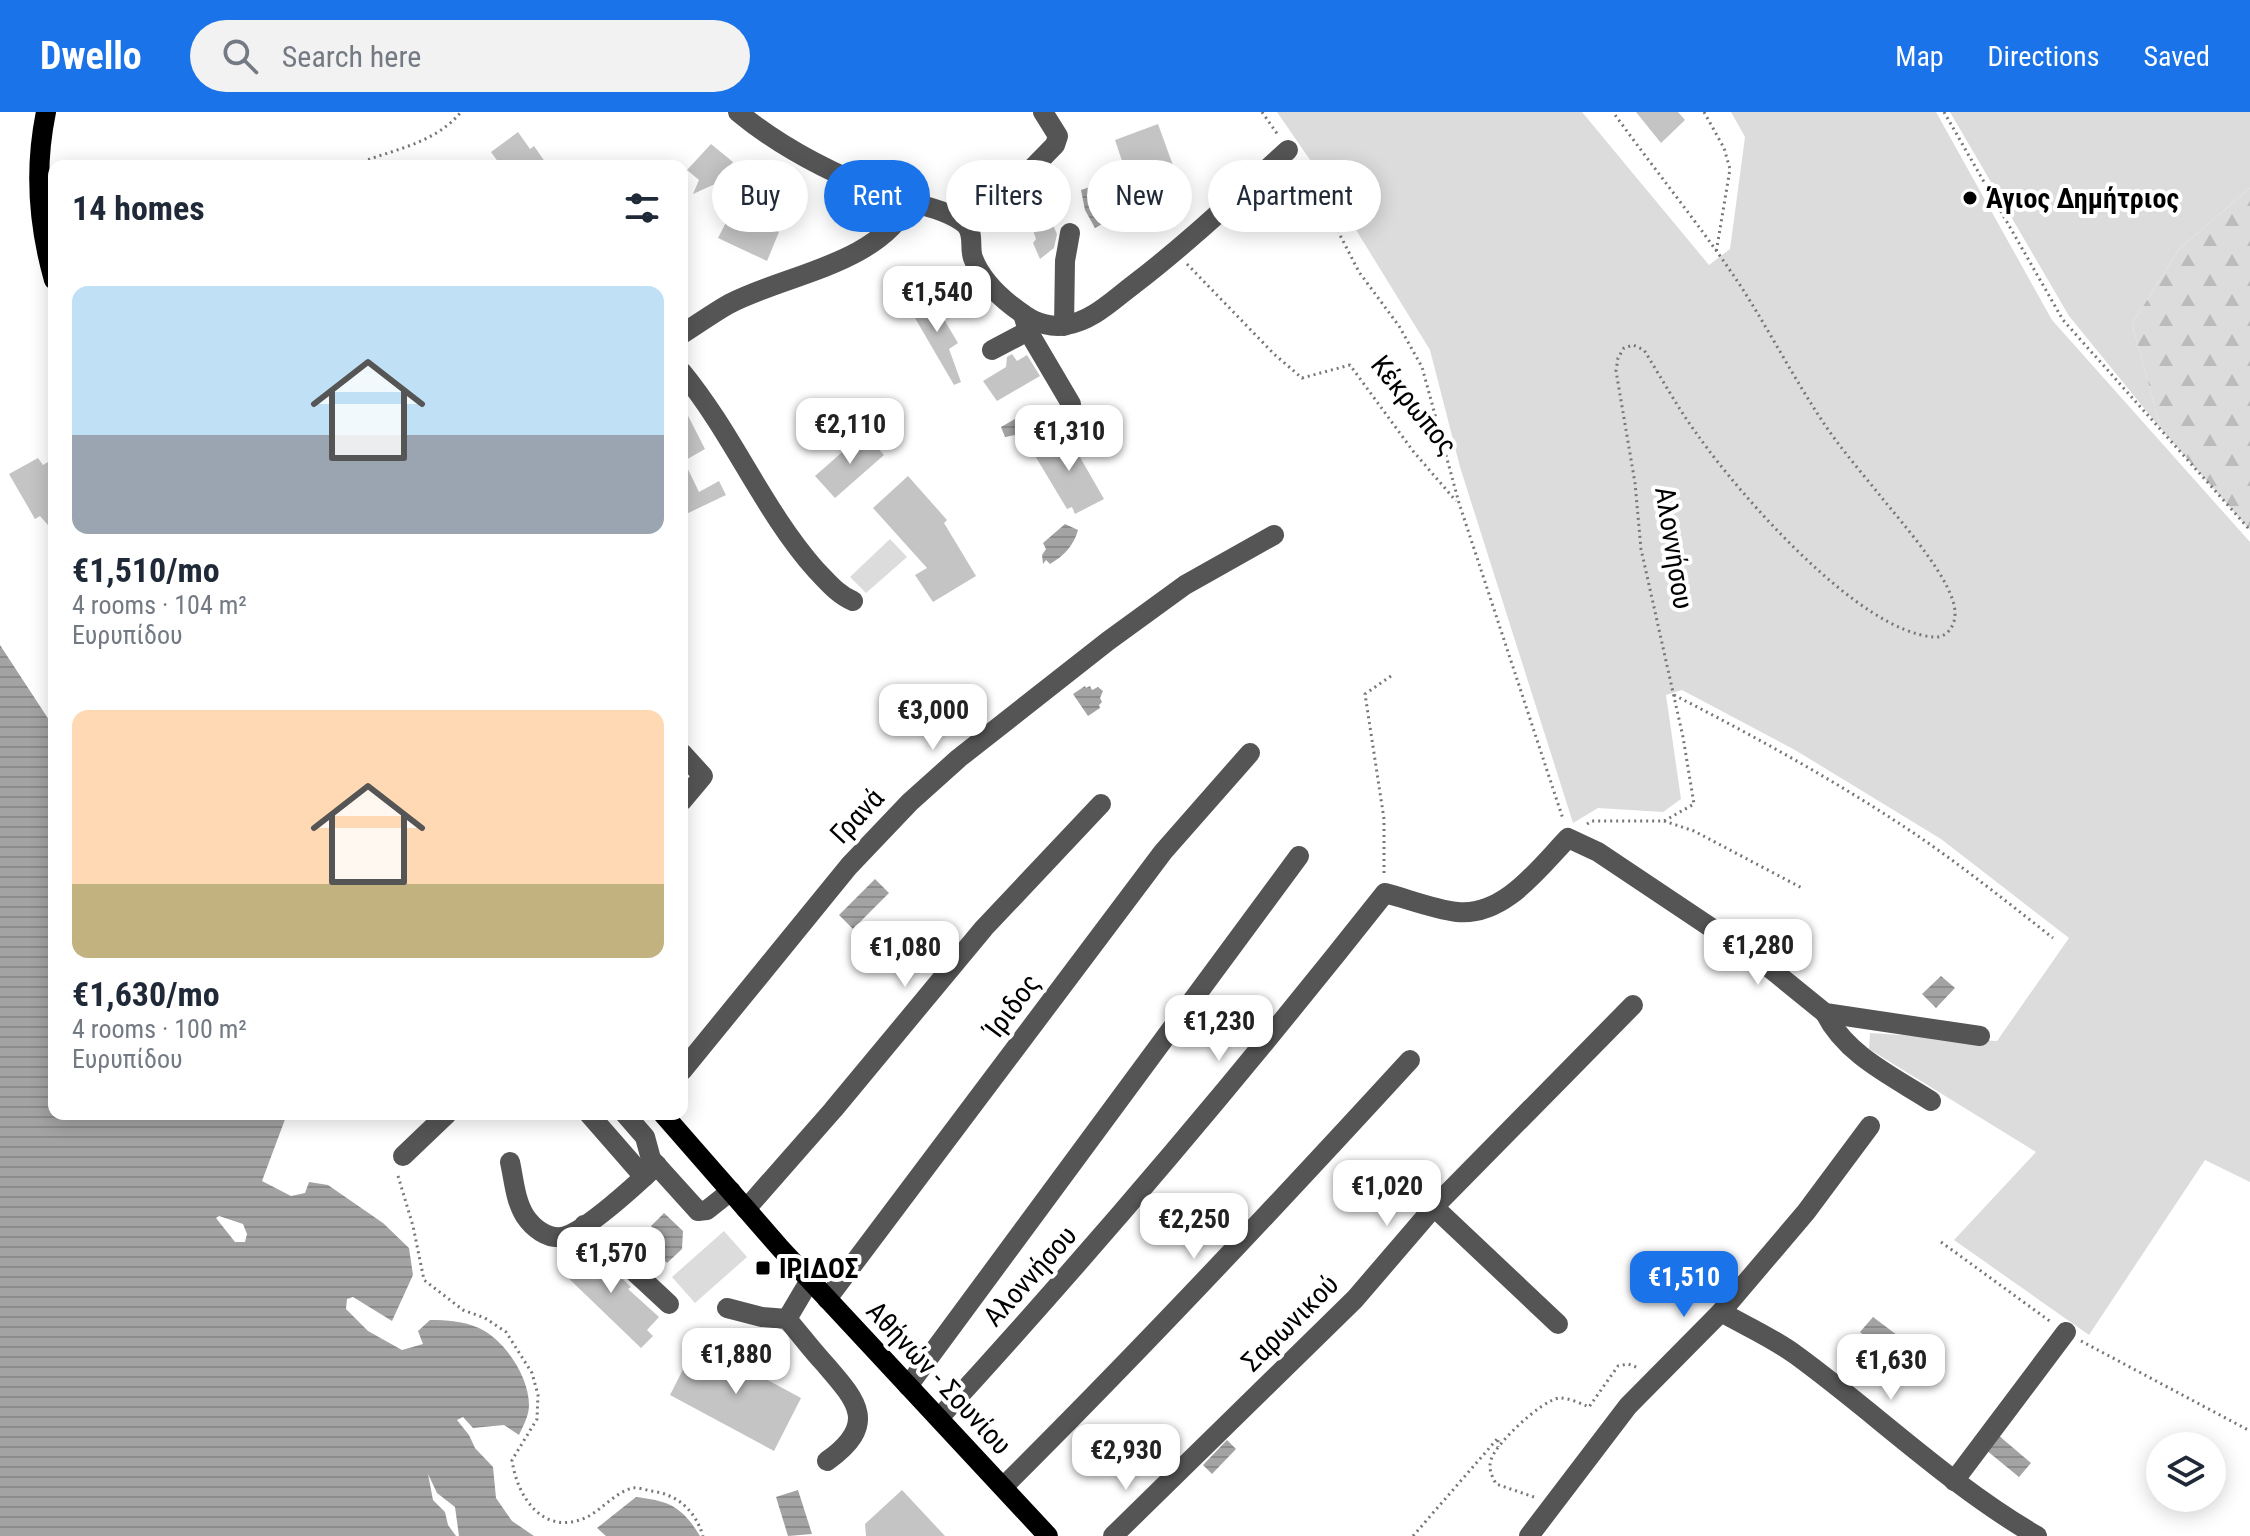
<!DOCTYPE html>
<meta charset="utf-8">
<style>
:root{--surface:#fff;--page:#f2f2f3;--text:#1f2937;--muted:#747a83;--accent:#1a73e8}
body{margin:0;font-family:"Roboto Condensed",sans-serif;background:var(--page);color:var(--text);height:100vh;display:flex;flex-direction:column;font-size:30px;white-space:nowrap}
*{box-sizing:border-box;margin:0}
p{font-size:26px;color:var(--muted)}
.icon{flex:none;width:44px;height:44px;fill:none;stroke:currentColor;stroke-width:2;stroke-linecap:round;stroke-linejoin:round}
.map{position:relative;flex:1;overflow:hidden}
.side{position:absolute;left:48px;top:48px;width:640px;height:960px;display:flex;flex-direction:column;background:var(--surface);border-radius:16px;box-shadow:0 4px 20px #0003}
.side>*{flex:none}
.guide{position:absolute;left:712px;top:48px;width:760px;height:72px;display:flex;gap:16px}
.buttons{position:absolute;left:2146px;top:1320px;display:grid;gap:16px}
.buttons a{display:grid;place-items:center;width:80px;height:80px;border-radius:50%;background:var(--surface);box-shadow:0 4px 20px #0003;font-size:40px}
.price{position:absolute;translate:-50% -68px;padding:0 18px;border-radius:16px;background:#fff;color:#222;font-size:26px;line-height:52px;filter:drop-shadow(0 2px 4px #0008)}
.price::after{content:'';position:absolute;left:50%;top:48px;width:24px;height:18px;margin-left:-12px;background:inherit;clip-path:polygon(0 0,100% 0,50% 100%)}
.price.active{background:var(--accent);color:#fff}
ul{padding:0;list-style:none}
li{display:grid;align-content:center;gap:16px;height:424px;padding:0 24px}
li span{display:grid;place-items:center;height:248px;border-radius:16px;color:#555}
li>.icon{margin-inline-start:auto}
span .icon{width:144px;height:144px;fill:#fffc;stroke-width:1}
li b{font-size:34px}
h2{display:flex;justify-content:space-between;align-items:center;height:96px;padding:0 24px;font-size:34px}
.tag{padding:0 28px;border-radius:36px;background:var(--surface);box-shadow:0 4px 20px #0003;font-size:28px;line-height:72px}
.tag.active{background:var(--accent);color:#fff}
header{display:flex;align-items:center;gap:48px;box-sizing:border-box;height:112px;padding:0 40px;background:var(--accent);color:#fff}
header strong{font-size:38px}
nav{display:flex;gap:44px;margin-inline-start:auto;font-size:28px}
.search{width:560px;height:72px;background:var(--page);display:flex;align-items:center;gap:20px;box-sizing:border-box;padding:0 28px;border-radius:44px;color:var(--muted);font-size:30px}
.map>svg:first-child{display:block}
.grass{fill:#dcdcdc}
.forest{fill:url(#forest-firs)}
.water{fill:url(#water-rules);fill-rule:evenodd}
.building{fill:#c4c4c4}
.lines{fill:none;stroke-linecap:round;stroke-linejoin:round}
.path{stroke:#777;stroke-width:3;stroke-dasharray:2 4;stroke-linecap:butt}
.minor{stroke:#555;stroke-width:20}
.major{stroke:#000;stroke-width:20}
.poi-dot{fill:#000;stroke:#fff;stroke-width:3}
.labels{text-anchor:middle;dominant-baseline:central;stroke-width:8;stroke-linejoin:round;paint-order:stroke}
.poi-label{font-size:28px;font-weight:bold;fill:#000;stroke:#fff;text-anchor:start}
.street-label{font-size:28px;fill:#000;stroke:#fff}
</style>
<header>
<strong>Dwello</strong>
<div class="search"><svg class="icon" aria-label="search" viewBox="0 0 24 24"><circle cx="10" cy="10" r="6"/><path d="M15 15l6 6"/></svg>Search here</div>
<nav><a>Map</a><a>Directions</a><a>Saved</a></nav>
</header>
<div class="map">
<svg width="2250" height="1424" viewBox="0 0 2250 1424">
<defs>
<pattern id="forest-firs" width="22" height="20" patternUnits="userSpaceOnUse" patternTransform="scale(2)"><rect width="22" height="20" fill="#dcdcdc"/><path d="M5 1l3.5 6h-7zM16 11l3.5 6h-7z" fill="#bbb"/></pattern>
<pattern id="water-rules" width="6" height="5" patternUnits="userSpaceOnUse" patternTransform="scale(2)"><rect width="6" height="5" fill="#a3a3a3"/><path d="M0 2.5h6" fill="none" stroke="#8b8b8b"/></pattern>
</defs>
<rect width="100%" height="100%" fill="#fff"/>
<g class="grass">
<path d="M1277,0H1582L1709,153L1730,137L1745,25L1731,0H1936L2052,208L2250,430V1070L2205,1048L2089,1223L1954,1128L2036,1040L1869,937L1870,921L1997,929L2069,826L1941,727L1795,638L1682,578L1666,583L1681,687L1663,700L1598,696L1573,711L1460,355L1430,238L1337,87Z"/>
<path d="M1950,0H2250V76L2179,137L2132,212L2161,317L2069,204Z"/>
<path d="M890,427L907,445L866,481L850,465Z"/>
<path d="M724,1119L747,1145L695,1191L672,1165Z"/>
</g>
<path class="forest" d="M2250,76V418L2161,317L2132,212L2179,137Z"/>
<g class="water">
<path d="M1099,72L1113,106L1095,116L1085,98L1081,78Z"/>
<path d="M908,163L917,176L893,191L885,176Z"/>
<path d="M1031,298L1037,307L1015,320V323L1005,325L1001,315Z"/>
<path d="M1065,412L1078,418C1074,433 1064,444 1050,452L1046,448L1043,452L1042,443L1046,437L1043,431Z"/>
<path d="M0,533L51,611L54,620V1002H287L262,1069L291,1084L305,1081L309,1070L328,1073L383,1111L409,1136L413,1163L392,1209L353,1185L347,1187L346,1197L368,1219L402,1238L423,1232L418,1219L430,1208C447,1208 463,1209 479,1216C505,1228 529,1265 529,1293C529,1304 523,1314 519,1323L504,1313L473,1316L463,1305L457,1308L469,1323L475,1336L493,1355L496,1386L512,1409L534,1424H459L455,1395L437,1381L428,1362L433,1388L445,1400L448,1413L456,1424H0ZM219,1104L243,1112L247,1122L245,1130H235L216,1106Z"/>
<path d="M1085,574L1086,576L1090,574L1092,578L1098,575L1103,579L1100,586L1102,590L1099,593L1100,596L1088,604L1073,582Z"/>
<path d="M875,767L889,781L853,817L839,803Z"/>
<path d="M1941,864L1955,876L1936,896L1922,882Z"/>
<path d="M664,1101L683,1119L682,1137L667,1151L654,1137L660,1128L651,1114Z"/>
<path d="M1873,1205L1905,1229L1902,1240L1890,1245L1860,1220Z"/>
<path d="M1998,1323L2031,1351L2019,1365L1986,1338Z"/>
<path d="M1227,1328L1236,1337L1212,1362L1203,1353Z"/>
<path d="M798,1378L812,1422L788,1424L776,1385Z"/>
<path d="M636,1385C670,1389 682,1395 700,1424H606L597,1416Z"/>
</g>
<g class="building">
<path d="M1636,0H1678L1685,8L1661,31Z"/>
<path d="M1158,12L1179,70L1135,88L1115,28Z"/>
<path d="M518,20L530,37L534,34L548,54H501L491,40Z"/>
<path d="M711,32L733,50L715,72L693,82L699,68L687,58Z"/>
<path d="M1038,93L1049,104L1057,122L1054,136L1040,147L1033,131L1036,127L1028,103Z"/>
<path d="M733,97L779,120L767,149L718,126Z"/>
<path d="M930,184L958,231L949,237L961,270L954,273L908,194Z"/>
<path d="M1012,242L1017,249L1027,243L1040,264L997,289L983,269L1006,255L1007,245Z"/>
<path d="M682,292L705,337L684,349L699,380L719,369L726,383L682,404Z"/>
<path d="M1075,318L1085,335L1077,340L1104,387L1075,402L1072,395L1067,397L1034,342Z"/>
<path d="M864,321L884,343L835,386L815,364Z"/>
<path d="M38,346L43,353L48,350L54,360V420L40,404L35,407L9,362Z"/>
<path d="M908,364L947,408L944,411L976,464L933,490L915,463L927,456L873,396Z"/>
<path d="M585,1132L631,1175L628,1177L659,1205L647,1218L653,1224L641,1236L561,1159Z"/>
<path d="M697,1230L801,1286L774,1339L670,1283Z"/>
<path d="M902,1378L945,1424H866L865,1412Z"/>
</g>
<g class="lines">
<g class="path">
<path d="M1262,0L1278,23"/>
<path d="M1704,0L1724,36L1730,57L1716,141"/>
<path d="M1944,0L2063,208L2250,418"/>
<path d="M1299,52L1334,100L1341,125L1359,160L1399,214L1422,255L1459,391L1563,707"/>
<path d="M358,54L367,48C401,36 437,29 461,0"/>
<path d="M1187,152L1274,242L1302,266L1350,253L1413,339L1456,389"/>
<path d="M1674,583C1750,622 1825,663 1897,710C1951,745 2002,786 2053,826"/>
<path d="M1664,709L1694,719L1802,776"/>
<path d="M1587,712L1592,709H1664L1694,692L1683,625L1641,437L1635,371L1616,259L1618,246L1624,236L1633,233L1644,238C1662,267 1679,298 1699,325C1741,384 1859,520 1934,525C1947,526 1955,514 1955,502C1956,471 1902,411 1882,386C1862,361 1840,336 1823,310C1793,265 1768,216 1738,170C1699,112 1654,57 1613,0"/>
<path d="M1384,761V707L1365,582L1391,564"/>
<path d="M398,1064L413,1114L424,1168L463,1198L485,1206L506,1220L532,1261L538,1283L537,1307L512,1348C517,1385 543,1424 585,1406C601,1399 615,1380 633,1376C637,1375 646,1378 651,1379C677,1382 695,1398 703,1424"/>
<path d="M1941,1130L2051,1210"/>
<path d="M2081,1229L2250,1319"/>
<path d="M1534,1385L1496,1372C1492,1364 1488,1357 1491,1348C1495,1332 1542,1288 1559,1286C1569,1286 1580,1291 1589,1295L1618,1254L1628,1252L1639,1256"/>
<path d="M1413,1424L1498,1326V1335"/>
</g>
<g class="minor">
<path d="M738,0C781,36 833,62 885,82C910,92 944,95 965,112C975,121 969,135 973,146C982,170 1005,190 1026,204C1036,211 1053,216 1066,213C1092,209 1112,189 1133,173C1187,132 1237,84 1288,38"/>
<path d="M967,113L998,91L1055,33L1058,24L1043,0"/>
<path d="M1023,202L1028,219L1071,292"/>
<path d="M1064,214L1065,149L1070,121"/>
<path d="M682,222C698,212 713,201 729,192C789,161 874,154 910,91"/>
<path d="M992,238L1028,219"/>
<path d="M682,260C733,322 763,398 816,458C828,470 837,482 853,489"/>
<path d="M682,641L703,664L682,689"/>
<path d="M1825,901C1846,943 1892,964 1931,989"/>
<path d="M682,959L849,754L910,690L959,646L1108,529L1185,473L1274,423"/>
<path d="M589,1002L644,1065"/>
<path d="M625,1002L645,1025L651,1047L698,1099L707,1098L731,1079"/>
<path d="M403,1044L447,1002"/>
<path d="M510,1050C514,1068 515,1088 525,1104C533,1116 547,1127 562,1125C584,1121 639,1070 657,1053"/>
<path d="M1434,1095L1558,1212"/>
<path d="M746,1097L833,998L984,816L1101,692"/>
<path d="M584,1113L669,1192"/>
<path d="M827,1187L1163,740L1250,641"/>
<path d="M727,1196L762,1205L787,1207C800,1222 811,1237 824,1251C857,1289 879,1312 827,1349"/>
<path d="M1721,1200C1746,1214 1773,1226 1796,1243C1877,1302 1949,1373 2037,1424"/>
<path d="M787,1207L810,1168"/>
<path d="M908,1274L1299,744"/>
<path d="M939,1306C1094,1137 1242,962 1385,781C1408,787 1433,797 1457,800C1504,805 1539,756 1568,726L1598,740L1761,849L1825,901L1980,924"/>
<path d="M1954,1369L2066,1220"/>
<path d="M1003,1375C1143,1236 1277,1093 1410,948"/>
<path d="M1113,1424L1355,1187L1434,1095L1633,893"/>
<path d="M1529,1424L1628,1294L1721,1200L1806,1100L1870,1014"/>
</g>
<g class="major">
<path d="M46,0C34,58 38,112 54,168"/>
<path d="M663,1002L781,1137L1048,1424"/>
</g>
</g>
<g class="poi-dot">
<circle cx="1970" cy="86" r="8"/>
<rect x="755" y="1148" width="16" height="16" rx="4"/>
</g>
<g class="labels">
<g class="poi-label">
<text x="1986" y="86">Άγιος Δημήτριος</text>
<text x="779" y="1156">ΙΡΙΔΟΣ</text>
</g>
<g class="street-label">
<text transform="translate(1414 293) rotate(51)">Κέκρωπος</text>
<text transform="translate(1674 436) rotate(81)">Αλοννήσου</text>
<text transform="translate(857 704) rotate(-47)">Γρανά</text>
<text transform="translate(1012 894) rotate(-53)">Ίριδος</text>
<text transform="translate(1030 1164) rotate(-48)">Αλοννήσου</text>
<text transform="translate(1290 1211) rotate(-45)">Σαρωνικού</text>
<text transform="translate(939 1266) rotate(47)">Αθήνών - Σουνίου</text>
</g>
</g>
</svg>
<div class="buttons">
<a><svg class="icon" aria-label="layers" viewBox="0 0 24 24"><path d="M12 4l9 5-9 5-9-5zM3 14l9 5 9-5"/></svg></a>
</div>
<b class="price" style="left:937px;top:222px">€1,540</b>
<b class="price" style="left:850px;top:354px">€2,110</b>
<b class="price" style="left:1069px;top:361px">€1,310</b>
<b class="price" style="left:933px;top:640px">€3,000</b>
<b class="price" style="left:1758px;top:875px">€1,280</b>
<b class="price" style="left:905px;top:877px">€1,080</b>
<b class="price" style="left:1219px;top:951px">€1,230</b>
<b class="price" style="left:1387px;top:1116px">€1,020</b>
<b class="price" style="left:1194px;top:1149px">€2,250</b>
<b class="price" style="left:611px;top:1183px">€1,570</b>
<b class="price active" style="left:1684px;top:1207px">€1,510</b>
<b class="price" style="left:736px;top:1284px">€1,880</b>
<b class="price" style="left:1891px;top:1290px">€1,630</b>
<b class="price" style="left:1126px;top:1380px">€2,930</b>
<div class="guide">
<a class="tag">Buy</a>
<a class="tag active">Rent</a>
<a class="tag">Filters</a>
<a class="tag">New</a>
<a class="tag">Apartment</a>
</div>
<section class="side">
<h2>14 homes<svg class="icon" aria-label="filters" viewBox="0 0 24 24"><path d="M4 7h16M4 17h16"/><circle cx="9" cy="7" r="2"/><circle cx="15" cy="17" r="2"/></svg></h2>
<ul>
<li><span style="background:linear-gradient(#bfe0f5 60%,#9aa5b1 0)"><svg class="icon" aria-label="home" viewBox="0 0 24 24"><path d="M3 11l9-7 9 7M6 9v11h12V9"/></svg></span><div><b>€1,510/mo</b><p>4 rooms · 104 m²</p><p>Ευρυπίδου</p></div></li>
<li><span style="background:linear-gradient(#ffd9b3 70%,#c2b280 0)"><svg class="icon" aria-label="home" viewBox="0 0 24 24"><path d="M3 11l9-7 9 7M6 9v11h12V9"/></svg></span><div><b>€1,630/mo</b><p>4 rooms · 100 m²</p><p>Ευρυπίδου</p></div></li>
</ul>
</section>
</div>
